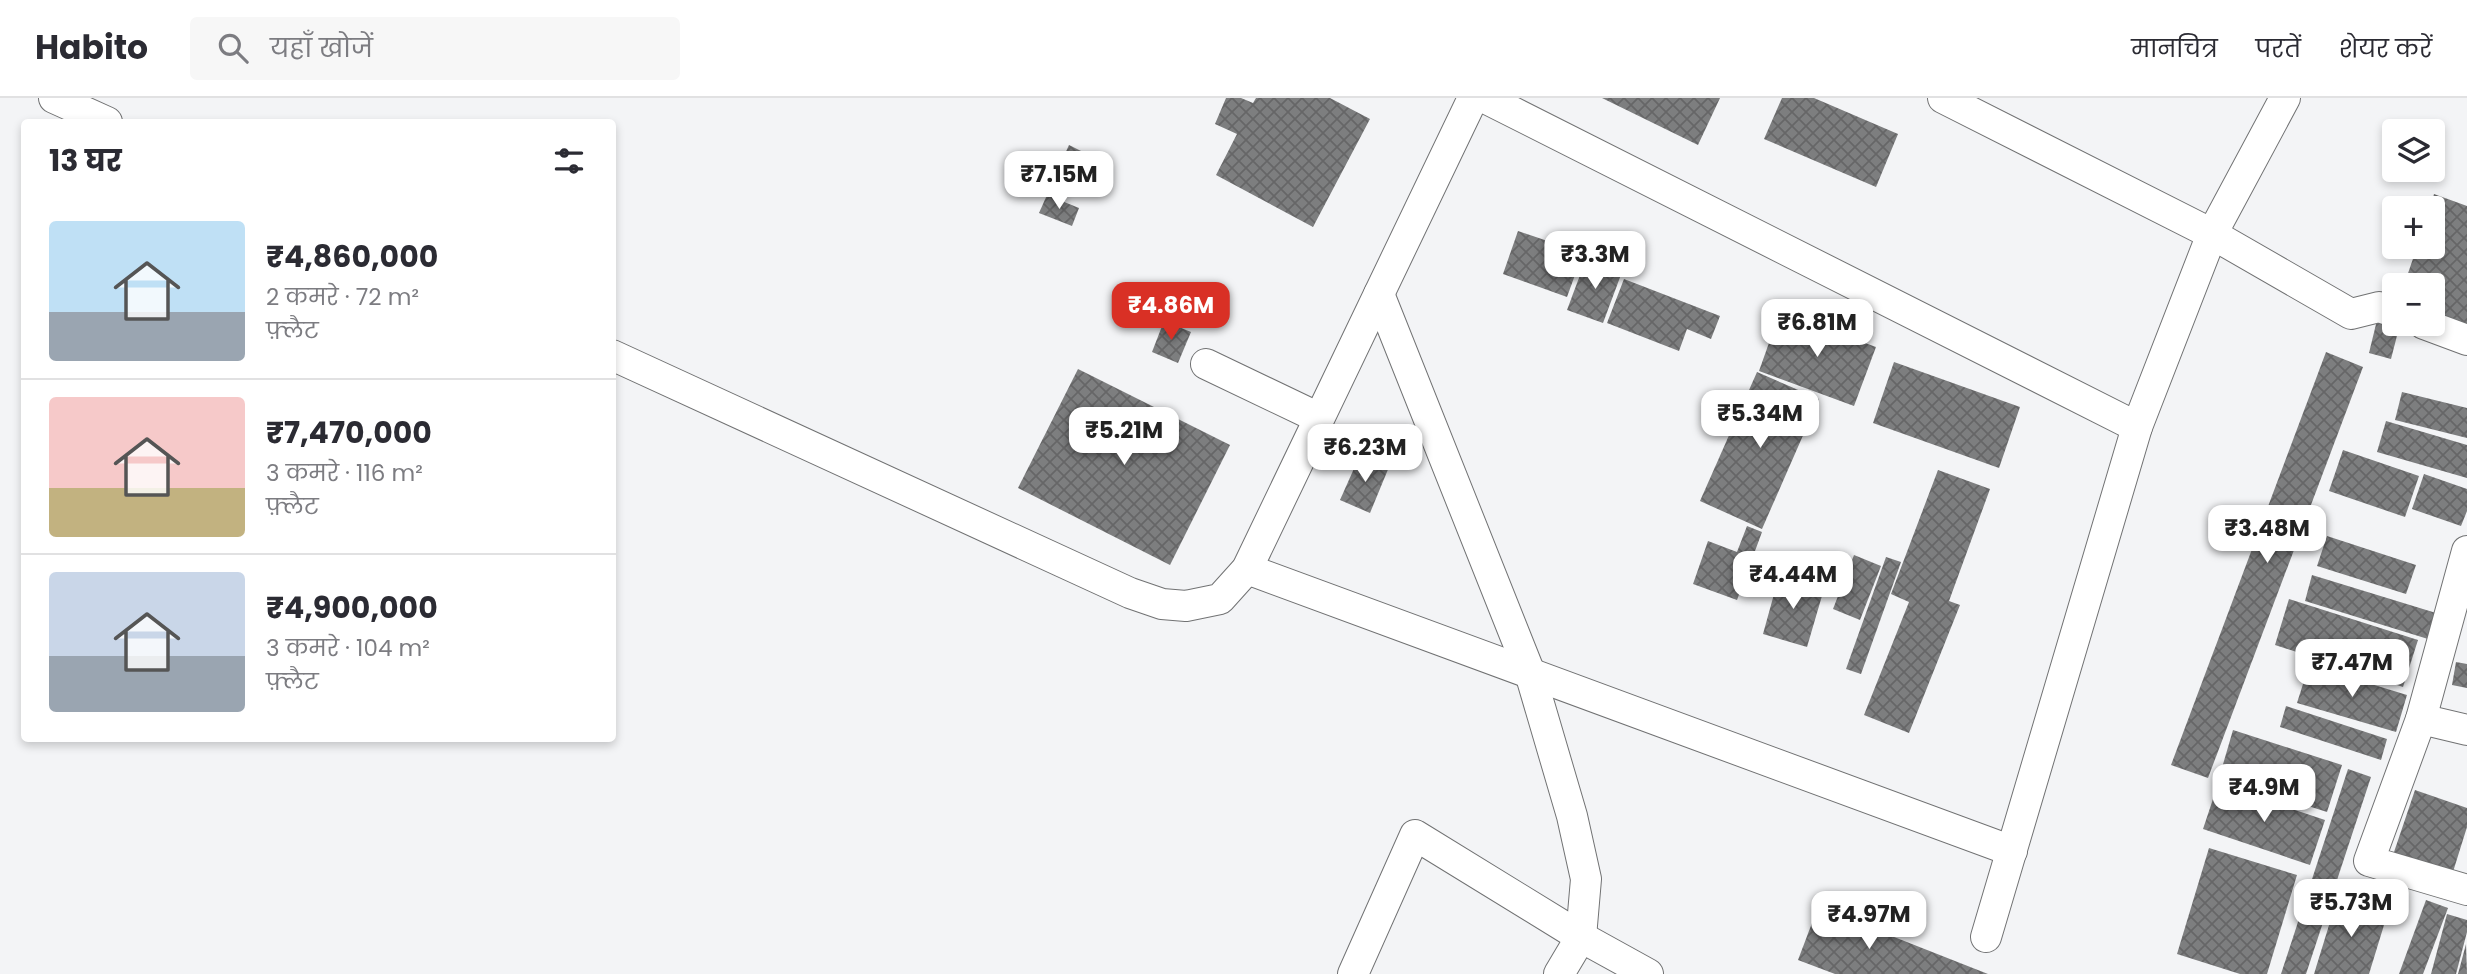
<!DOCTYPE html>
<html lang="hi">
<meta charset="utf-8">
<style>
:root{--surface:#fff;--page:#f7f7f7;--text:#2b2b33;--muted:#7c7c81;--line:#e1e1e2;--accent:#d93025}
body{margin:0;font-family:Poppins,"Noto Sans Devanagari",sans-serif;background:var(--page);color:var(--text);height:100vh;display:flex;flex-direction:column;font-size:26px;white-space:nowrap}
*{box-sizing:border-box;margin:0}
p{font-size:23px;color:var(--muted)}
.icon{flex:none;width:38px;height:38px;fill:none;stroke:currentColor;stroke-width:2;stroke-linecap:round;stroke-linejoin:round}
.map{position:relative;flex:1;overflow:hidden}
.sheet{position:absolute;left:21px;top:21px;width:595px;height:623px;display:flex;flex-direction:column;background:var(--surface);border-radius:7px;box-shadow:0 4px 10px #0003}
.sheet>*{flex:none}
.fabs{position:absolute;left:2382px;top:21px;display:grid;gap:14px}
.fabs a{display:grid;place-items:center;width:63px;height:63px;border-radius:7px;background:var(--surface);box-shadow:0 4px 10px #0003;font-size:35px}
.price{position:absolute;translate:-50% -60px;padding:0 16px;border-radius:14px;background:#fff;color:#222;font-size:23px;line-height:46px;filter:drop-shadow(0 2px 4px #0008)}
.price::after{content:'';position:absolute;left:50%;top:42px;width:21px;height:16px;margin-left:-10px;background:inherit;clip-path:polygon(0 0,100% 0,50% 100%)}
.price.active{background:var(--accent);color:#fff}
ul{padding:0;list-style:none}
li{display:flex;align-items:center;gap:21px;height:175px;padding:0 28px}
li+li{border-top:2px solid var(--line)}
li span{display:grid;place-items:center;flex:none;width:196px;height:140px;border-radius:7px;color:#555}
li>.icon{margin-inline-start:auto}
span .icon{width:84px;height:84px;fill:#fffc;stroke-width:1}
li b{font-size:30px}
h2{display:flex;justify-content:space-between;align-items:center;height:84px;padding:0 28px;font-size:30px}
header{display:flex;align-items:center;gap:42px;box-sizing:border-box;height:98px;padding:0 35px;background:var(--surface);border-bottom:2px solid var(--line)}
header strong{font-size:33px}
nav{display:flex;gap:38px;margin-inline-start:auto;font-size:24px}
.search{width:490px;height:63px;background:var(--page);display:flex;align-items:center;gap:18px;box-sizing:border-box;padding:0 24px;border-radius:7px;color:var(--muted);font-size:26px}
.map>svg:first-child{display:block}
.building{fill:url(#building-cross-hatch)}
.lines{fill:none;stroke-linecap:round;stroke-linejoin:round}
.street-casing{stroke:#717273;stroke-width:32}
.street{stroke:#fff;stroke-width:30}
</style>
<header>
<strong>Habito</strong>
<div class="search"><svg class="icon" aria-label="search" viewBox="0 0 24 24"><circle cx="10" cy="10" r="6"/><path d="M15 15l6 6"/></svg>यहाँ खोजें</div>
<nav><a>मानचित्र</a><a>परतें</a><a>शेयर करें</a></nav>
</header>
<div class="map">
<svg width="2467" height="876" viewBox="0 0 2467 876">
<defs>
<pattern id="building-cross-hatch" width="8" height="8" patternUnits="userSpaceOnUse" patternTransform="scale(1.75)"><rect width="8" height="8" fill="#7d7e7f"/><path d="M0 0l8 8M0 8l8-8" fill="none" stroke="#666667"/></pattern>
</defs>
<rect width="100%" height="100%" fill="#f3f4f6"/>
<g class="building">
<path d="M1226,0H1241L1253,5L1256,0H1330L1370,21L1313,129L1216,77L1237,36L1215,26Z"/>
<path d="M1602,0H1720L1698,47Z"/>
<path d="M1782,0H1814L1898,36L1876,89L1764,41Z"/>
<path d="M1069,47L1103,64L1090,90L1057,73Z"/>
<path d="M2434,96L2467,108V229L2432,217V187H2404L2417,149H2432V110H2430Z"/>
<path d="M1047,97L1079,110L1072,128L1039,115Z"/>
<path d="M1518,133L1583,155L1567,199L1503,176Z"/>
<path d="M1586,161L1622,174L1603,225L1567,212Z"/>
<path d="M1624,181L1720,218L1711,241L1687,231L1679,253L1607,225Z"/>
<path d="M1780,214L1876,249L1854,308L1759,273Z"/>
<path d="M2378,218L2400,226L2391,261L2369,255Z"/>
<path d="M1164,223L1191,234L1178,265L1152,254Z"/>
<path d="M2326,254L2363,269L2208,680L2171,667Z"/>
<path d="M1894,264L2020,309L1999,370L1873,325Z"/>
<path d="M1078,271L1230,347L1170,467L1018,390Z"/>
<path d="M1757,274L1819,301L1762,431L1700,403Z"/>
<path d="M2402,294L2467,310V340L2395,322Z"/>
<path d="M2386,323L2467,347V380L2377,354Z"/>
<path d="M2343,352L2419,378L2405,419L2329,393Z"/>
<path d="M1360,357L1389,369L1370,415L1340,402Z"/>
<path d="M1938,372L1990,391L1949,503L1960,507L1909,635L1864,617L1909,504L1891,496Z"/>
<path d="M2424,376L2467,391V413L2461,428L2412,411Z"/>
<path d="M1747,428L1762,434L1737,502L1693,486L1708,443L1737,454Z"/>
<path d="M2327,438L2416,467L2406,496L2317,468Z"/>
<path d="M1854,457L1881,468L1860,522L1833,511Z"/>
<path d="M1886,459L1901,464L1861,576L1846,571Z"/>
<path d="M2312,477L2436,515L2428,541L2305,503Z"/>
<path d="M1779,478L1824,491L1807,549L1763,536Z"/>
<path d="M2289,501L2418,542L2403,589L2275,547Z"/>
<path d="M2456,564L2467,566V590L2452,587Z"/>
<path d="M2309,567L2407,597L2396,634L2297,605Z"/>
<path d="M2286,608L2387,641L2381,662L2280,629Z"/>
<path d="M2233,632L2342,667L2327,714L2219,680Z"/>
<path d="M2348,671L2371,679L2306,876H2281Z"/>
<path d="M2218,686L2325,722L2310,767L2203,731Z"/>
<path d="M2415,692L2467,710V729L2452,777L2393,757Z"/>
<path d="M2209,750L2297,777L2267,876H2240L2177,856Z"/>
<path d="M2338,798L2388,814L2369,876H2314Z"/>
<path d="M2426,802L2448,810L2423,876H2399Z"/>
<path d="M1818,809L1988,876H1835L1798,862Z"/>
<path d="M2447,816L2467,822V834L2456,876H2431Z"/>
<path d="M2466,846L2467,876H2458Z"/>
</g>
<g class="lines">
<defs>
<g id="street">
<path d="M54,0L107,24"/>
<path d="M1485,0L2137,329L2212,136L1943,0"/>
<path d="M2285,0L2212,136L2351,216L2379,209L2394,214"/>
<path d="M1379,196L1530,575L1572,718L1586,781L1581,839L1559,876"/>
<path d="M2424,226L2467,242"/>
<path d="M612,257L1130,495L1162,506L1186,508L1220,501L1247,471L1473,0"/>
<path d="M1206,266L1319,320"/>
<path d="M2467,453L2421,621L2369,763L2467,792"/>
<path d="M1247,471L2012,753"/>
<path d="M2421,621L2467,632"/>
<path d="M1986,839L2137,329"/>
<path d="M1353,876L1415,737L1581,839L1648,876"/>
</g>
</defs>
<use href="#street" class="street-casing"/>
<use href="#street" class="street"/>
</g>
</svg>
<div class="fabs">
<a><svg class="icon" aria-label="layers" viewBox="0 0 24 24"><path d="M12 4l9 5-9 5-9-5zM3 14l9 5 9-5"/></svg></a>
<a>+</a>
<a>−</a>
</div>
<b class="price" style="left:1059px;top:113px">₹7.15M</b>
<b class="price" style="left:1595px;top:193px">₹3.3M</b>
<b class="price active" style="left:1171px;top:244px">₹4.86M</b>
<b class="price" style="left:1817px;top:261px">₹6.81M</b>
<b class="price" style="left:1760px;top:352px">₹5.34M</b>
<b class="price" style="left:1124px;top:369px">₹5.21M</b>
<b class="price" style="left:1365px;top:386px">₹6.23M</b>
<b class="price" style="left:2267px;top:467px">₹3.48M</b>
<b class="price" style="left:1793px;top:513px">₹4.44M</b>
<b class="price" style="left:2352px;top:601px">₹7.47M</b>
<b class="price" style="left:2264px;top:726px">₹4.9M</b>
<b class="price" style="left:2351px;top:841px">₹5.73M</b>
<b class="price" style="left:1869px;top:853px">₹4.97M</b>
<section class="sheet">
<h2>13 घर<svg class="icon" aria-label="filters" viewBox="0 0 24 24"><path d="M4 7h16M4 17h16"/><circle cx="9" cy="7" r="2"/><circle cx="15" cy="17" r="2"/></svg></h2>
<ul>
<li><span style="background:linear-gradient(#bfe0f5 65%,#9aa5b1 0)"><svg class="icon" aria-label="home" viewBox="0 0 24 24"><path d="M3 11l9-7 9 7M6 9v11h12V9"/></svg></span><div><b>₹4,860,000</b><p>2 कमरे · 72 m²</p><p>फ़्लैट</p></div></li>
<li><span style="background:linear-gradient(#f6c9c9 65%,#c2b280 0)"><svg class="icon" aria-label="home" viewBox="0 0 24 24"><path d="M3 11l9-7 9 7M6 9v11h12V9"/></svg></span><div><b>₹7,470,000</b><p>3 कमरे · 116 m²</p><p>फ़्लैट</p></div></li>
<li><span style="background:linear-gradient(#c9d6e8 60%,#9aa5b1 0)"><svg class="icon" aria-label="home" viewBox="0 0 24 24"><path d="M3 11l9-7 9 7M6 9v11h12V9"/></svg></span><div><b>₹4,900,000</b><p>3 कमरे · 104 m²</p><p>फ़्लैट</p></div></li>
</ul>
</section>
</div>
